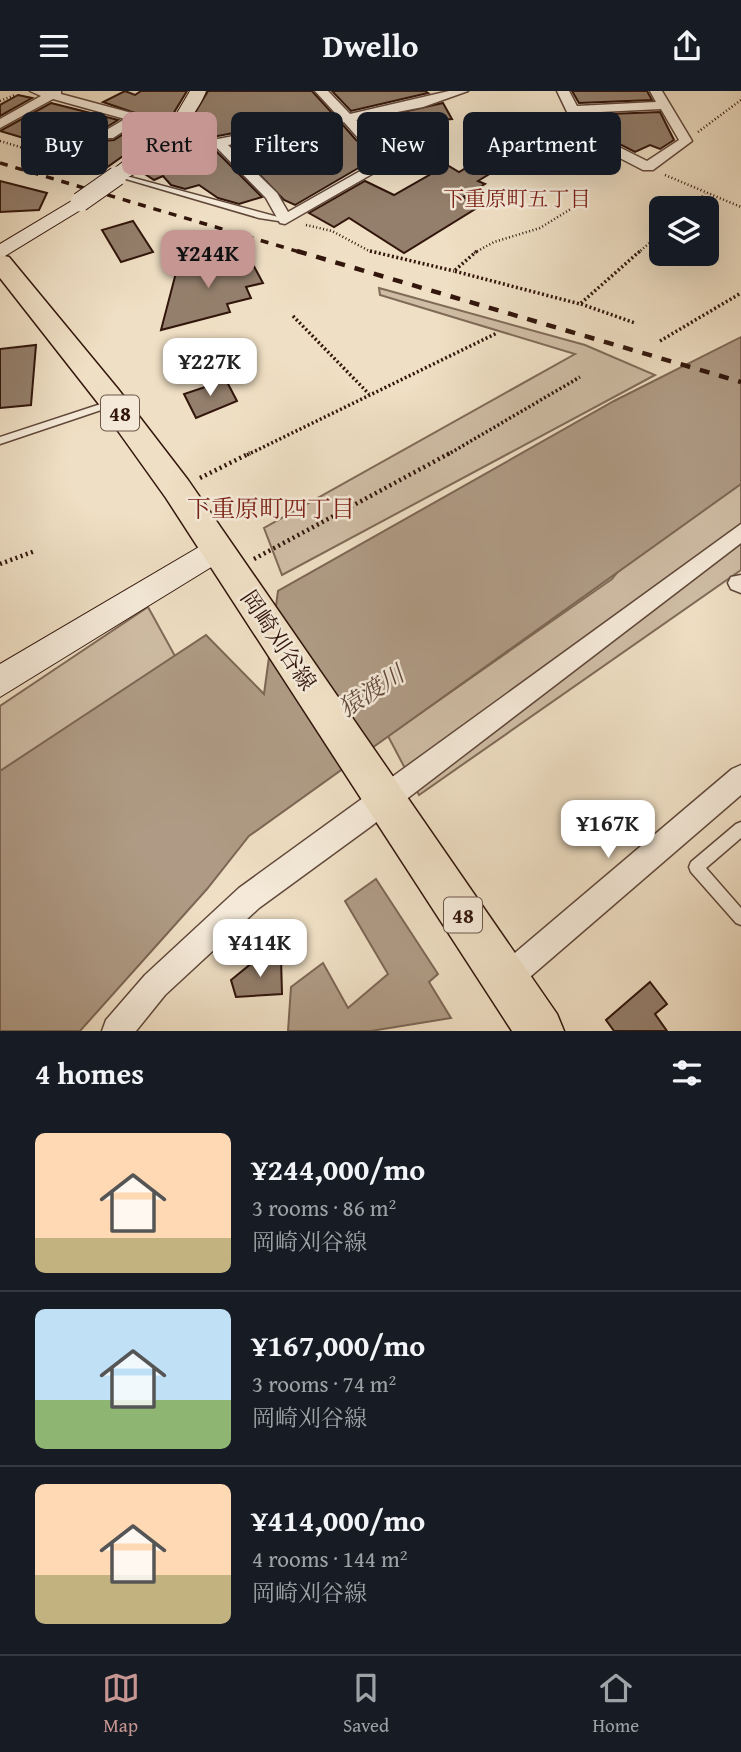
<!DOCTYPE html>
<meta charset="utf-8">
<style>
:root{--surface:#171b24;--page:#20242c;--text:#f1f3f6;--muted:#9ea1a6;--line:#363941;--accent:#c59692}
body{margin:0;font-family:"Gentium Book Plus","Noto Serif JP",serif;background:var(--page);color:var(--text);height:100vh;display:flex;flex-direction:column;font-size:26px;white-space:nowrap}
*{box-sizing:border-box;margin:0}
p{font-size:23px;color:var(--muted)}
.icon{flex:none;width:38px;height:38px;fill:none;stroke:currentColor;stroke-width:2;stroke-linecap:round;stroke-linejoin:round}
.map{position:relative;height:940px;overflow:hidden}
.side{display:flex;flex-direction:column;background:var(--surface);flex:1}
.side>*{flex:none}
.top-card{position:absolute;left:21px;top:21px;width:700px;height:63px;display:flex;gap:14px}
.buttons{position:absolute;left:649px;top:105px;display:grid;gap:14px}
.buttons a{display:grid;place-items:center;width:70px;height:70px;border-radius:10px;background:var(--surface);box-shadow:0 7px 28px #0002;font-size:35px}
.price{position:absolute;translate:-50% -60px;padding:0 16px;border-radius:14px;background:#fff;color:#222;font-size:23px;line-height:46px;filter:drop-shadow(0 2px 4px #0008)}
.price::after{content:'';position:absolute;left:50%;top:42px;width:21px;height:16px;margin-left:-10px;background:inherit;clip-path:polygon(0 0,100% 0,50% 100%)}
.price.selected{background:var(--accent);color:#111}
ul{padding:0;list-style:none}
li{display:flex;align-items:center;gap:21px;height:175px;padding:0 35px}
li+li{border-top:2px solid var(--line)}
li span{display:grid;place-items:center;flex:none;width:196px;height:140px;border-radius:10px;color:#555}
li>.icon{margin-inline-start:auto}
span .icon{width:84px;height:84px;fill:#fffc;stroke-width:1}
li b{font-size:30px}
h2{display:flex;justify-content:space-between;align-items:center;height:84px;padding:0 35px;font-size:30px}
.pill{padding:0 24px;border-radius:10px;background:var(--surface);box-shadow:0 7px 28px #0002;font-size:24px;line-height:63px}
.pill.selected{background:var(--accent);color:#111}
header{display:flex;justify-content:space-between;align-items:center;height:91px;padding:0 35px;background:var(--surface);font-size:32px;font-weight:700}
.tab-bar{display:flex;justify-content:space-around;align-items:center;height:98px;border-top:2px solid var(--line);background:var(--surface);font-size:19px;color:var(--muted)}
.tab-bar a{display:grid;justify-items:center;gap:4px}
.tab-bar .selected{color:var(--accent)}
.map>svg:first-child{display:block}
.green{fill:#cfbda5;stroke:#806a58;stroke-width:2}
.water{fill:#af9b85;stroke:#7d6655;stroke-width:2}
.building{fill:#947f6c;stroke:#32160c;stroke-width:2}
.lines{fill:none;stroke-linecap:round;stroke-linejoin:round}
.lane-casing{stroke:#61483a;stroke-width:3}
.street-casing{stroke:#61483a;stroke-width:3}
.secondary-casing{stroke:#32160c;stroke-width:2}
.primary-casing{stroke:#32160c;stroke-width:3}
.path-far2{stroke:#32160c;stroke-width:2.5;stroke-dasharray:1 2.5;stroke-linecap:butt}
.path-far1{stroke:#32160c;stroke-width:3.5;stroke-dasharray:2 2.5;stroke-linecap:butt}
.path{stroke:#32160c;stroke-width:4.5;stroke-dasharray:2 3.5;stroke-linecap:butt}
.lane{fill:#f5ead9;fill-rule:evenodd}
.street{fill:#f5ead9;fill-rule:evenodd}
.secondary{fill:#f5ead9;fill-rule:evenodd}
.primary{fill:#efdfc4;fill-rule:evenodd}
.rail-far1{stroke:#32160c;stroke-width:3.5;stroke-dasharray:8 8;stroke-linecap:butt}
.rail{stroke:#32160c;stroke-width:4.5;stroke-dasharray:10 10;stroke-linecap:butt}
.secondary-bridge-casing{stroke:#32160c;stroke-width:21;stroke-linecap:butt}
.secondary-bridge{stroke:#f5ead9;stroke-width:19}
.labels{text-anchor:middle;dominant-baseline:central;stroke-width:5;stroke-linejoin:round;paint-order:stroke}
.far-neighbourhood-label{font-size:21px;fill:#7a1f14;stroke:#f5ead9}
.shield{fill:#f5ead9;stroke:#6c564a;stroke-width:2}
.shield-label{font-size:21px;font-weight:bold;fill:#32160c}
.street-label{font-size:23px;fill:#32160c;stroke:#f5ead9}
.neighbourhood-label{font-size:24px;fill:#7a1f14;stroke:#f5ead9}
.water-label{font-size:24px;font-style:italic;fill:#644b3c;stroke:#f5ead9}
</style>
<header><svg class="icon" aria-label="menu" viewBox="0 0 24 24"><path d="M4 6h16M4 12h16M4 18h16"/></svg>Dwello<svg class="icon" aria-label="share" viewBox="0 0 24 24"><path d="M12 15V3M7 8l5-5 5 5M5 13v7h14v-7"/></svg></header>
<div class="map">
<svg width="741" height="940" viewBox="0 0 741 940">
<rect width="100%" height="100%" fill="#efdfc4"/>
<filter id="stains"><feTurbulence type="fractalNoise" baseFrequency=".00286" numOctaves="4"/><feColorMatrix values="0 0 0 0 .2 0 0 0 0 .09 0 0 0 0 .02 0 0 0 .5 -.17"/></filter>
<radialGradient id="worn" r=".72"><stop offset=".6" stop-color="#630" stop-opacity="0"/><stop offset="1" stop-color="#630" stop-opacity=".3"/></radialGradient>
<g class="green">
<path d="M379,197L585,254L655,284L282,484L264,437L575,263L380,204Z"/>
<path d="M741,325V479L419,704L388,645L612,488Z"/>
<path d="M148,516L175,565L0,696V615Z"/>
</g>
<g class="water">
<path d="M741,246V393L249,745L207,798L80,940H0V680L206,544L264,603L278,500L614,310Z"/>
<path d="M376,788L438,883L429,891L451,927L371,940H288L291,896L323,872L348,917L388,883L345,810Z"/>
</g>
<g class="building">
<path d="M125,0L135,4L141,0H187L167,33L103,11Z"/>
<path d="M208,0H312L333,23L202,48L184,40Z"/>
<path d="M332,0H425L428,2L351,20Z"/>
<path d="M572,0H647L652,9L579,12Z"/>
<path d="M18,4L32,7L0,25V14Z"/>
<path d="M51,12L118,29L102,39L103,50L114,49L136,35L154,43L106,77L84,65L0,40Z"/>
<path d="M443,12L452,28L400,32L417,46L395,57L362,30Z"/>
<path d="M660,21L674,49L660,58L650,54L635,61L592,39L584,24Z"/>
<path d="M343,34L356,49L379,65L295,114L284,109L233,56Z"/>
<path d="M511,50L519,65L478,90L485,93L463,106L480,115L404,162L349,127L334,136L309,122L365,90L394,104L447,74L459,81Z"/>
<path d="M174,51L195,60L215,59L262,106L239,113L218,107L199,94L185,98L171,94L163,85L154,89L142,81Z"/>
<path d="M0,90L47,102L39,119L0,121Z"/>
<path d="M133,130L153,161L121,171L102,139Z"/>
<path d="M241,165L244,170L250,168L263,192L246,196L251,207L227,213L230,221L161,239L178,174H213Z"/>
<path d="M36,254L31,314L0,317V258Z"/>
<path d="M226,289L237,310L196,327L184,303Z"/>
<path d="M258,867H281L282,903L236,906L231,889Z"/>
<path d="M650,891L667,913L655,923L667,940H614L606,929Z"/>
</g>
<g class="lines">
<defs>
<g id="lane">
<path d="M126,86H130L289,129L285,131L259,127L126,88Z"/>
<path d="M113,309L116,310L117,312L116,314L0,353V346Z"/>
<path d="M741,731V747L706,777L741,817V834L736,832L691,781L689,776L691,771L736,733Z"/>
</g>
<g id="street">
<path d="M30,0H61V3L139,24L202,51L338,25L315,0H328L350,23L449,0H468L423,16L356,29L395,60L415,49L426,52L285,133L280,132L266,107L216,56L196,58L136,32L113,47H103V41L125,28L53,8L0,37V28L41,5ZM344,31L358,47L385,66L288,121L277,102L228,54Z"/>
<path d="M557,0H569L577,15L656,11L650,0H662L692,50L653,79H643L579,46ZM661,18L679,49L647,70L589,41L580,22Z"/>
<path d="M741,433V452L370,736L259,817L165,904L136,940H102L106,929L145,884L239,797Z"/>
<path d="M741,484V502L731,498L728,492L731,486Z"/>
<path d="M741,674V704L516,898L506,903L496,898L491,888L496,878L732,678Z"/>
</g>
<g id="secondary">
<path d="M190,0H206C197,26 140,96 110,89L107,85L110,81L170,34Z"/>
<path d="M80,105L87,107L90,111L87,115L0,168V153Z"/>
<path d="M216,446L226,449L231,458L226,467L0,606V573Z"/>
</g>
<path id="primary" d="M0,164L9,166L118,298L188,389L557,923L564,940H512L166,407L98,312L0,187Z"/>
</defs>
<use href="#lane" class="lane-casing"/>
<use href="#street" class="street-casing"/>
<use href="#secondary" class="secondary-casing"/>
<use href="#primary" class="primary-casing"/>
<g class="path-far2">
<path d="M0,10L15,4"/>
<path d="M698,41L741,9"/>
<path d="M0,50L93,78"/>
<path d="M72,70L96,53"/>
<path d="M665,84L741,116"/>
<path d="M689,117L705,103"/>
<path d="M306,134L332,140L373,162"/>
<path d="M474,162L494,151L540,137L587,108"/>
<path d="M638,162L662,141"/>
</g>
<g class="path-far1">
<path d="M370,160L454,180"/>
<path d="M477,160L454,180L580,213L640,160"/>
<path d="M581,213L635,232"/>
<path d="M293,225L369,303"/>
<path d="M660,250L741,202"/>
<path d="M247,364L497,242"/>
<path d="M447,364L580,286"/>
</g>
<g class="path">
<path d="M200,387L250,362"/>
<path d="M254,468L450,362"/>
<path d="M0,473L35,460"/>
</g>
<use href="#lane" class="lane"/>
<use href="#street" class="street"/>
<use href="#secondary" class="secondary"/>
<use href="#primary" class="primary"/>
<path class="rail-far1" d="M0,72L303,162"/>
<path class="rail" d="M297,160L741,291"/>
<defs>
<path id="secondary-bridge" d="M80,111L117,85"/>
</defs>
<use href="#secondary-bridge" class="secondary-bridge-casing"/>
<use href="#secondary-bridge" class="secondary-bridge"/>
</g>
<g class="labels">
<g class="far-neighbourhood-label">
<text x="517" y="107">下重原町五丁目</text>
</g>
<g class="shield">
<rect x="101" y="304.5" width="38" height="35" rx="5"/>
<rect x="444" y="806.5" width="38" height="35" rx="5"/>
</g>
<g class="shield-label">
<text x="120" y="322">48</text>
<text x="463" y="824">48</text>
</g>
<g class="street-label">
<text transform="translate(279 549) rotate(56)">岡崎刈谷線</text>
</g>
<g class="neighbourhood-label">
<text x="271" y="417">下重原町四丁目</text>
</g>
<g class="water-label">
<text transform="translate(371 600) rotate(-33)">猿渡川</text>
</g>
</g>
<rect width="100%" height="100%" filter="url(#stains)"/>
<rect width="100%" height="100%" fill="url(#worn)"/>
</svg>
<div class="buttons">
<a><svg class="icon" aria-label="layers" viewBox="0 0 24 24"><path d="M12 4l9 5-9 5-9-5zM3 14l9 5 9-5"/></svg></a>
</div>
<b class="price selected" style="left:208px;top:199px">¥244K</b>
<b class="price" style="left:210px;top:307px">¥227K</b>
<b class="price" style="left:608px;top:769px">¥167K</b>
<b class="price" style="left:260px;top:888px">¥414K</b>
<div class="top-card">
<a class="pill">Buy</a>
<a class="pill selected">Rent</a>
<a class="pill">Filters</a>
<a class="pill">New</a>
<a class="pill">Apartment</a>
</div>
</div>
<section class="side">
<h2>4 homes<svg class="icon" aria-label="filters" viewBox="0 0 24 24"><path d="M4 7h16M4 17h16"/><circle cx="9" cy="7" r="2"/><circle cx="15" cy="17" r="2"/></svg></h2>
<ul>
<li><span style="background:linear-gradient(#ffd9b3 75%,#c2b280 0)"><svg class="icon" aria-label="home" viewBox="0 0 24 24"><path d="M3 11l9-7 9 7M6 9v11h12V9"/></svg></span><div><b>¥244,000/mo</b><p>3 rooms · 86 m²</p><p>岡崎刈谷線</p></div></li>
<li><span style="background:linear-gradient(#bfe0f5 65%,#8fb573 0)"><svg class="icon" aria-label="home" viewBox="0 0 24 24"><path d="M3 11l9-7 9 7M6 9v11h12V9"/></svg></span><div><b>¥167,000/mo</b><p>3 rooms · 74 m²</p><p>岡崎刈谷線</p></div></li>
<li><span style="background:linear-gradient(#ffd9b3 65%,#c2b280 0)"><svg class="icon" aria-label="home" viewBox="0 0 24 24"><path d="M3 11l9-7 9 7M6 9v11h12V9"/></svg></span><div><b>¥414,000/mo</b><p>4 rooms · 144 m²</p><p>岡崎刈谷線</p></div></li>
</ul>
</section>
<nav class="tab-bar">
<a class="selected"><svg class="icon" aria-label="map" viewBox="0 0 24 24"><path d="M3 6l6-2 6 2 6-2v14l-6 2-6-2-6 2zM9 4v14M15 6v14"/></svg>Map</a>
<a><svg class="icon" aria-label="saved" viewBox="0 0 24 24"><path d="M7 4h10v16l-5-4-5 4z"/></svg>Saved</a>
<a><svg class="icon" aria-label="home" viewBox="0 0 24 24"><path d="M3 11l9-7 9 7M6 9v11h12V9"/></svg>Home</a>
</nav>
